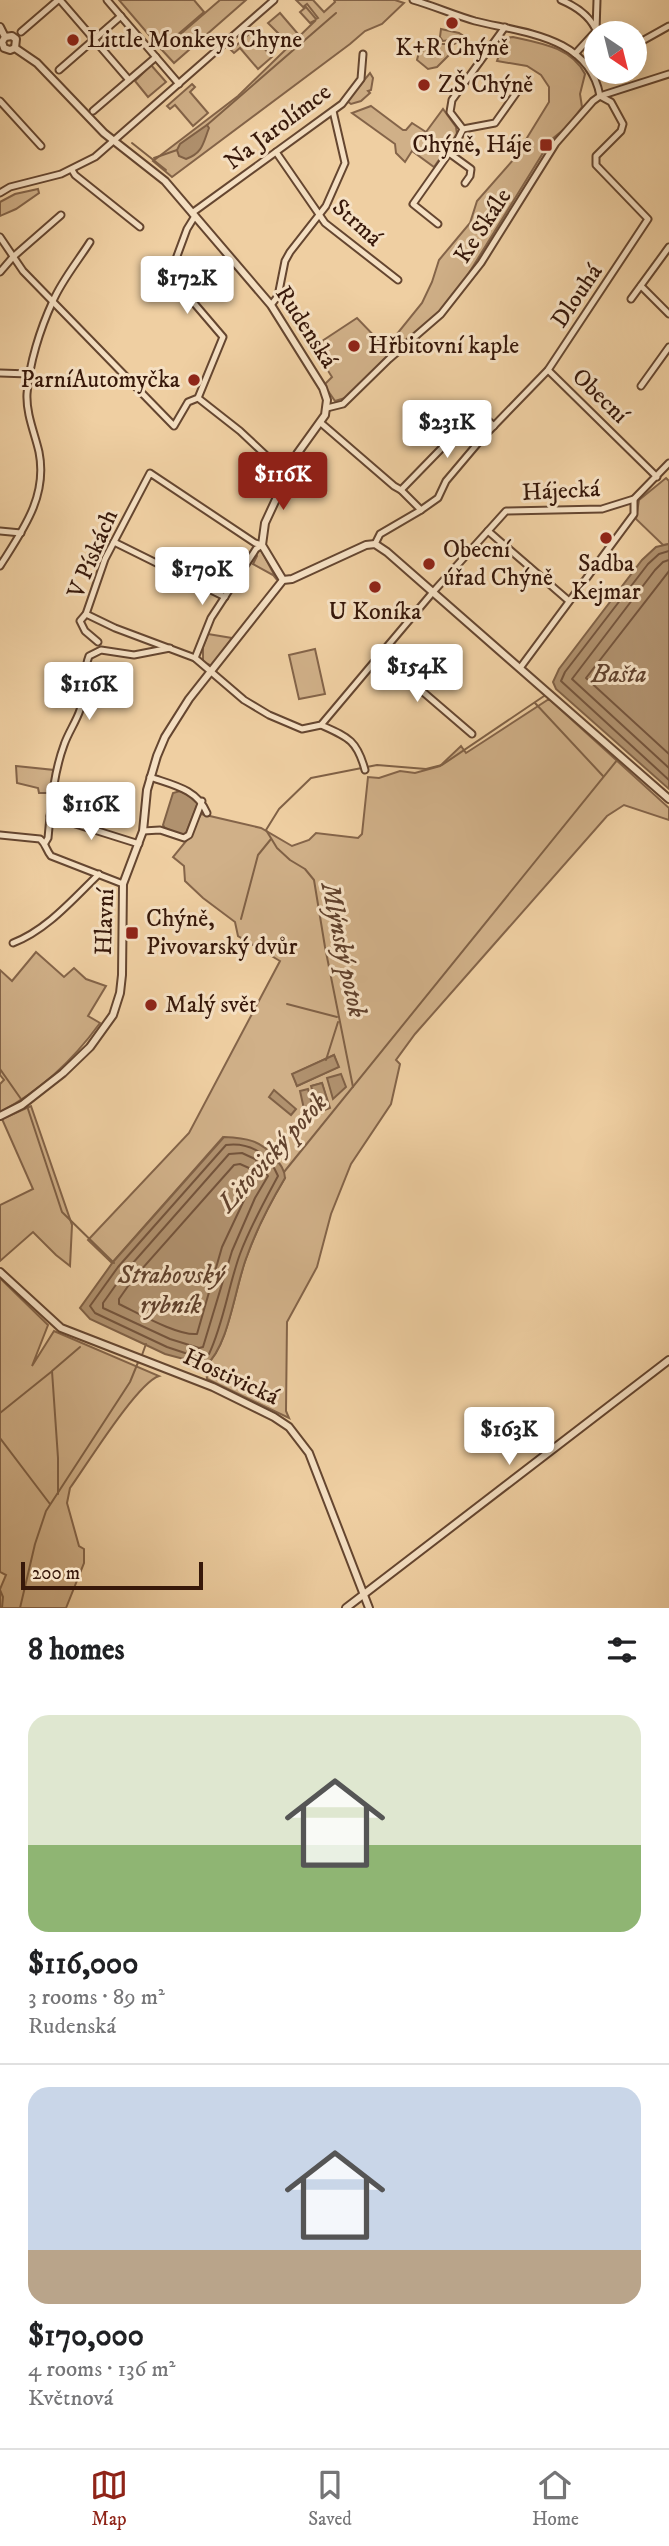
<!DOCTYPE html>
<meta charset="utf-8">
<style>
:root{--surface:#fff;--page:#f2f2f2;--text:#202124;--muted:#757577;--line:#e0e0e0;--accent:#8f2418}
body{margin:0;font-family:"IM FELL DW Pica",serif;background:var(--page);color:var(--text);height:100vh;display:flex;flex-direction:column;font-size:26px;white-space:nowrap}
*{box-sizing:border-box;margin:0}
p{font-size:23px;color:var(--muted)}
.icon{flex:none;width:38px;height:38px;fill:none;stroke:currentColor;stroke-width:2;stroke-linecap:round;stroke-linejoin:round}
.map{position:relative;height:1608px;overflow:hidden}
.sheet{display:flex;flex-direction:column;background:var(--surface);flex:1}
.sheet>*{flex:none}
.needle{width:46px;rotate:145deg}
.controls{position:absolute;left:584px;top:21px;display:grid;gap:14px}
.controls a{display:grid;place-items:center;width:63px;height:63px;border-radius:50%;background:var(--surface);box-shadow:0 4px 18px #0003;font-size:35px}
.scale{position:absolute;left:21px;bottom:18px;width:182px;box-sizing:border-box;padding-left:7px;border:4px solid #37180a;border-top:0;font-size:19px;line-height:24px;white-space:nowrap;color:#37180a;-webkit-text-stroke:5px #f5e0c3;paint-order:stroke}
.price{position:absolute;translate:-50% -60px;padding:0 16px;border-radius:7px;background:#fff;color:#222;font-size:23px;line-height:46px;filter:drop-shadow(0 2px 4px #0008)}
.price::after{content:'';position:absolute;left:50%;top:42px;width:21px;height:16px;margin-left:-10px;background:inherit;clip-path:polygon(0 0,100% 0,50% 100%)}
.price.active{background:var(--accent);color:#fff}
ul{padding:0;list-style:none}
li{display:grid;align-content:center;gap:14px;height:371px;padding:0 28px}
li+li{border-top:2px solid var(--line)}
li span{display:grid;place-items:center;height:217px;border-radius:21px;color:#555}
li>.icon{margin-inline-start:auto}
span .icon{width:126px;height:126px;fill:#fffc;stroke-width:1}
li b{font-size:30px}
h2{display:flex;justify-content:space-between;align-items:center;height:84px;padding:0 28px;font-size:30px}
.menu{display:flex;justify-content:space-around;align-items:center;height:98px;border-top:2px solid var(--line);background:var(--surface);font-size:19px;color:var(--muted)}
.menu a{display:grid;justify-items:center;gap:4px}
.menu .active{color:var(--accent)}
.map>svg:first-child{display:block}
.green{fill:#d0b088;stroke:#846449;stroke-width:2;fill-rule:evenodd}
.water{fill:#b0916e;stroke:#806146;stroke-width:2}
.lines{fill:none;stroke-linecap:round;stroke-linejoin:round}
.shore{stroke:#74543c;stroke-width:2}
.stream{stroke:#806146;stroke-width:2}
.minor-casing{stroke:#654630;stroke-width:9}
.tertiary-casing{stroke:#654630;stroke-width:10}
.minor{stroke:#f5e0c3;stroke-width:5}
.tertiary{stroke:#f5e0c3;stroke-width:6}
.poi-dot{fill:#8f2418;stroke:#f5e0c3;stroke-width:2.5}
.labels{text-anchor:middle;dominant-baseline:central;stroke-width:6;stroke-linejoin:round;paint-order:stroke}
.poi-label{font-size:24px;fill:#37180a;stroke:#f5e0c3;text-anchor:start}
.street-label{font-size:24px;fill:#37180a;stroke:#f5e0c3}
.water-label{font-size:26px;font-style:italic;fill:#61422d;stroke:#f5e0c3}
</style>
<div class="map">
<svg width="669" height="1608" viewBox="0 0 669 1608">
<rect width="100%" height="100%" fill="#efcfa2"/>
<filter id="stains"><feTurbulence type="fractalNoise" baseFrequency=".00286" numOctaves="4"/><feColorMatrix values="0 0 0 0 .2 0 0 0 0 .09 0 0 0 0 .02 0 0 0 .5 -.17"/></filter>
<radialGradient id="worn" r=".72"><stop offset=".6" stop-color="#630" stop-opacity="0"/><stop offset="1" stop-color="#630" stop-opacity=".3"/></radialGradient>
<g class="green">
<path d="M119,0H194L204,12L161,49Z"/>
<path d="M220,0H246L174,63L162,50Z"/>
<path d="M296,0H313L324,12L335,2L334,0H395L404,3L382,24L365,31L350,44L172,177L153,161L238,96L316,20L310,23L300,12L306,7L316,19L318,18L307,4L303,7Z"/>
<path d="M280,13L298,34L288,43L268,23Z"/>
<path d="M256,28L258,31L253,36L272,57L258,69L240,48L234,53L231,50Z"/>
<path d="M441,29L459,33L467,38L454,44L450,40L443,41L440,37Z"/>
<path d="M513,37C540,43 571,47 585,74L580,94L582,107L568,126L551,140L464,281L441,310L425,327L386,358L345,398L335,401L324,385L332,377L313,347L357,318L381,343L397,334L422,303L432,282L439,260L470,223L477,201L514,159L549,102V87L541,75L527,66L497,61L505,38Z"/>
<path d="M438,44H446L450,47V54L437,67L428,69L417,60L419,52Z"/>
<path d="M151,65L166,82L148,97L135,81Z"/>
<path d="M370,73L373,78L371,90L368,91L370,93L361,101L351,104L347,101Z"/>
<path d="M192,84L195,87L190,92L208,113L193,126L175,105L170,109L167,106Z"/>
<path d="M371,106L403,130H406L412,123L426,132L443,109L456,127L457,134L434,167L412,151L405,162L396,153L395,144L352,113Z"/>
<path d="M38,189L39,193L16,209L0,216V202L15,194Z"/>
<path d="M666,478L669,481V544L663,545L636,519L639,500Z"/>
<path d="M261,550L277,580L273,575L253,564L257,556L256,553Z"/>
<path d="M208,634L232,638L212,666L203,662V647Z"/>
<path d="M315,649L325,694L299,699L289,655Z"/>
<path d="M549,699L669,808V820L624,805L607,816L415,1034L396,1060L400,1064L391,1104L351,1164L331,1214L317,1267L287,1322L286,1411L289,1418L207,1379L206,1365C229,1346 235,1286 247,1256C257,1228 270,1203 285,1178L223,1137L112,1263L88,1240L189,1133L280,961L238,936L235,922L203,898L185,881L184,866L173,857L187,840L201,814L261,828L292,846L309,840L316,833L358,838L362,834L368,777L379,778L400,771L415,773L440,766L461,746L466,753ZM334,1055L338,1067L297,1086L293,1074ZM322,1083L329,1108L320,1112L312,1086Z"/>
<path d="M16,766L54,770L50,793H39L38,788L17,783Z"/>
<path d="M36,952L64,977L74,968L86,979L106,986L88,1016L100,1023C74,1059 40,1091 0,1112V1084L4,1080L0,1075V970L12,981Z"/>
<path d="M31,1106L72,1225L70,1266L56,1255L33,1232L0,1261V1205L33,1189L2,1119Z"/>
<path d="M0,1278L48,1325L32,1366L54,1331L159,1376C137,1383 86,1466 70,1488L67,1503L79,1546L84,1549V1563L66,1608H0V1589L6,1575L0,1572Z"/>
</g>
<g class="water">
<path d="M207,125L209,128C203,143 203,153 186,159L179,156L177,150L180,144Z"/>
<path d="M669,544V789L556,689L553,682L559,669L642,560L656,547Z"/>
<path d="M180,791L197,800V805L186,833L181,835L165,828L163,825L173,793Z"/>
<path d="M334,1055L339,1067L297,1086L292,1074Z"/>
<path d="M341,1074L346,1087L333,1099L327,1078Z"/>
<path d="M322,1083L330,1108L319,1112L311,1086Z"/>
<path d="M308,1089L315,1116L306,1118L300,1091Z"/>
<path d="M274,1090L296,1109L291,1115L269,1097Z"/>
<path d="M224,1137C246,1138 261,1140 275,1158C280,1164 285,1170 285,1178C270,1203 257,1228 247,1256C235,1286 229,1346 206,1365L165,1354L146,1345L90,1319L80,1308L113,1262Z"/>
</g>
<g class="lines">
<g class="shore">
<path d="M669,551L659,554L648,564L565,672L561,681L669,780"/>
<path d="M669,560L663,562L655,570L572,679L669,768"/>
<path d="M669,571L586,678L669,754"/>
<path d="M226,1145C250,1142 269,1154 278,1176C264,1202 250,1227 240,1254C228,1287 224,1322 209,1354L200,1358L167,1347L95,1313L90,1306L118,1267Z"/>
<path d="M242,1153L255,1159L268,1176L255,1198L232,1251L203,1347L199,1348L170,1339L103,1308V1303L125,1272L229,1154Z"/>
<path d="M240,1164L249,1168L255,1177L222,1247L197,1334C178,1336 138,1313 119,1304V1299L133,1279L234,1165Z"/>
</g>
<g class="stream">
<path d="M207,125L336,13"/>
<path d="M132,143L166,170"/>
<path d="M154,158L177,150"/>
<path d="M535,703L603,776"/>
<path d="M241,919L258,855L271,839"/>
<path d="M287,1004L337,1017"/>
<path d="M326,1060L338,1022"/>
<path d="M0,1069L21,1099"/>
<path d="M353,1087L325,947L314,880L305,869L290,860L277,848L266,830L279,809L311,778L377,765L426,769L442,765L547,694"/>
<path d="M27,1106L62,1212L114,1263"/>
<path d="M284,1172L618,759"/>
<path d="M142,1355L146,1344"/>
<path d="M0,1413L51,1372"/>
<path d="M0,1438L50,1504"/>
<path d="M58,1494V1458L52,1371L80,1347"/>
<path d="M0,1590L3,1597L2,1608"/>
<path d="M20,1608L35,1544L46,1511L130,1382L139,1360"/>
</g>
<defs>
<g id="minor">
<path d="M60,0L129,80"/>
<path d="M107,0L179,84"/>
<path d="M413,0C434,6 454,15 475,21C523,33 589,36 600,96"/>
<path d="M561,0C575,6 588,14 595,28"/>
<path d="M21,32L58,0"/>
<path d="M635,45L669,26"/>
<path d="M575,54L596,31L597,0"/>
<path d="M59,70L121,16"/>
<path d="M0,101L41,146"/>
<path d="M93,111L156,57"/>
<path d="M463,129L495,123L517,92"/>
<path d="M276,152L325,223L398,280"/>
<path d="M449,153L471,169L470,176L465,183"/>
<path d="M72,170L75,175L140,227"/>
<path d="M0,193L10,187L61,174L95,157L274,0"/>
<path d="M192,213L342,104L361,79L363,54"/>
<path d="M438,224L413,204L456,143L463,129L450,112L452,100L505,27"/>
<path d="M0,237L23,271L174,426L188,402L198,398L223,337L170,275L187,229L195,216"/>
<path d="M0,272L13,257L61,215"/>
<path d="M641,286L669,314"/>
<path d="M631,299L669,247"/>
<path d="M271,305L278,296L285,261L290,252L326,206L345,163L333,111"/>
<path d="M548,370L657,477"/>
<path d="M0,373L29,374"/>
<path d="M641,386L669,347"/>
<path d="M198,398L240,431L287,475"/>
<path d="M327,408L343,404L389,359L441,314L481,263L556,143L593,101L600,96L669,74"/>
<path d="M321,423L394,486L401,490L421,510L380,534L375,544"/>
<path d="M401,490L474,415L480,413L494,426"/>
<path d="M421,510L438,498L446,481L484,436L548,370L648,219L596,165V156L621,131L623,124L611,102L600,96"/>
<path d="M0,531L21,533"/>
<path d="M488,531L569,601"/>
<path d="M114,542L225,597"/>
<path d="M0,566C22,531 48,497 39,452C35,434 26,414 27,394C29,364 40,329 53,301C62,280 78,261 90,242"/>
<path d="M86,614L115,628L195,658"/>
<path d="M98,642L85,631L80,621L86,614L105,559L150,473L255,543L262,545L256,549L211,618L195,658L244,700L269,715L302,729L321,725L433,592L506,511L602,509L634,499L669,463"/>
<path d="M380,655L472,734"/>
<path d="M520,668L634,514V499"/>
<path d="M321,725C348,737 357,740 365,770"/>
<path d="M150,777C173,785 197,789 207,813"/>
<path d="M50,816L139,844"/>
<path d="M143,831L160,830L184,838L189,835L202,801"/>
<path d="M0,835L40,839C46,844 46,850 51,856L123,884"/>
<path d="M45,843L48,838C51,807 53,775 64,745C68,733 76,722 80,710C87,692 82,673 89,656L101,650L134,655L170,648"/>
<path d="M13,943C47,930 73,899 99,874"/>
</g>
<g id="tertiary">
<path d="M0,27L5,37L2,42L4,48L10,50L15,48L37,63L104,133L165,181L271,305L323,388L327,400L325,415L297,454L265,523L262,545L283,580"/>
<path d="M5,37L12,36L16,39L15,48"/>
<path d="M0,1116L22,1105L63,1073L90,1047L113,1015L120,993L122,975L123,884L143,831L147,790L157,756L165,737L189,699L283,580L292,579L366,545L375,544L387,552L669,799"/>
<path d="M0,1272L61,1328L213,1387L274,1417L289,1427L309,1453L369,1608"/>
<path d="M346,1608L669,1360"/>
</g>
</defs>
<use href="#minor" class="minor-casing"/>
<use href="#tertiary" class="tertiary-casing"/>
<use href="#minor" class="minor"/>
<use href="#tertiary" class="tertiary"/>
</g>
<g class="poi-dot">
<circle cx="452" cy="23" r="7"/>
<circle cx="73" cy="40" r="7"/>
<circle cx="424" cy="85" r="7"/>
<rect x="539" y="138" width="14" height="14" rx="3.5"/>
<circle cx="354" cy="346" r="7"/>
<circle cx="194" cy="380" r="7"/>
<circle cx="606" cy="538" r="7"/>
<circle cx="429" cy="564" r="7"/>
<circle cx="375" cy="587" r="7"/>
<rect x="125" y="926" width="14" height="14" rx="3.5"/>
<circle cx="151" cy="1005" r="7"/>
</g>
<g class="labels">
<g class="poi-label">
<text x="87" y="40">Little Monkeys Chyne</text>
<text x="452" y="48" text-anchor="middle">K+R Chýně</text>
<text x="438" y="85">ZŠ Chýně</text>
<text x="532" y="145" text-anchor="end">Chýně, Háje</text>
<text x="368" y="346">Hřbitovní kaple</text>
<text x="180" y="380" text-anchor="end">ParníAutomyčka</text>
<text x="443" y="550">Obecní<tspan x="443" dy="28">úřad Chýně</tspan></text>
<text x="606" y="564" text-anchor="middle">Sadba<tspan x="606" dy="28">Kejmar</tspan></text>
<text x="375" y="612" text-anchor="middle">U Koníka</text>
<text x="146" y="919">Chýně,<tspan x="146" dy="28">Pivovarský dvůr</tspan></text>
<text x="165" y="1005">Malý svět</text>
</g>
<g class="street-label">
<text transform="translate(278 127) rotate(-37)">Na Jarolímce</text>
<text transform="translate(357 223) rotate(42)">Strmá</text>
<text transform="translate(483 226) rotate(-57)">Ke Skále</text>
<text transform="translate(577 296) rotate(-56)">Dlouhá</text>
<text transform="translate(306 327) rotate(57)">Rudenská</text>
<text transform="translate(600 396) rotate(44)">Obecní</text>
<text transform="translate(561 491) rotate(-3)">Hájecká</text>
<text transform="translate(93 554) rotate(-67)">V Pískách</text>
<text transform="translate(105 922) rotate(-88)">Hlavní</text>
<text transform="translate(231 1377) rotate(25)">Hostivická</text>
</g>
<g class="water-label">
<text x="619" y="674">Bašta</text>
<text transform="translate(343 950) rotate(78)">Mlýnský potok</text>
<text transform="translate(273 1153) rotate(-48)">Litovický potok</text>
<text x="171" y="1275">Strahovský<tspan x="171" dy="30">rybník</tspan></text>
</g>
</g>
<rect width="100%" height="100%" filter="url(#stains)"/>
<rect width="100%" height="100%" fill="url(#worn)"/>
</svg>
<div class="controls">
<a><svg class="needle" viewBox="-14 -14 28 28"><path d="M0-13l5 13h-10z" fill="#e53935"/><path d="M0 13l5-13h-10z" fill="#757577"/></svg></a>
</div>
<div class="scale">200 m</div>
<b class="price" style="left:187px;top:316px">$172K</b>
<b class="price" style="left:447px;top:460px">$231K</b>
<b class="price active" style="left:283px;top:512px">$116K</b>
<b class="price" style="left:202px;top:607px">$170K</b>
<b class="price" style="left:417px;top:704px">$154K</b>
<b class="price" style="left:89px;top:722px">$116K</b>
<b class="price" style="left:91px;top:842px">$116K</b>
<b class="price" style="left:509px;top:1467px">$163K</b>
</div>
<section class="sheet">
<h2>8 homes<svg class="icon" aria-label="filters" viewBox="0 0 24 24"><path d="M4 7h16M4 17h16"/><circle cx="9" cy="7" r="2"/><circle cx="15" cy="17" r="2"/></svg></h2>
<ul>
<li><span style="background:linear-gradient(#dfe7d0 60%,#8fb573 0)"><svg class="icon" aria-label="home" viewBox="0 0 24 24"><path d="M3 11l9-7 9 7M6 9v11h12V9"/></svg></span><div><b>$116,000</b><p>3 rooms · 89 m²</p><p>Rudenská</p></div></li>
<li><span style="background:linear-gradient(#c9d6e8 75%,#b9a48a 0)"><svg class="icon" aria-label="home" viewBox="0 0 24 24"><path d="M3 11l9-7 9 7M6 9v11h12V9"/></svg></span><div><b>$170,000</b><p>4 rooms · 136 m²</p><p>Květnová</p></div></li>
</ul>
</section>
<nav class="menu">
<a class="active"><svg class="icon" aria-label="map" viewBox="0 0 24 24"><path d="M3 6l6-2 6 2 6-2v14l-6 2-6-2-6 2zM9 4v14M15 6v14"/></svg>Map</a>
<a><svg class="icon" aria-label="saved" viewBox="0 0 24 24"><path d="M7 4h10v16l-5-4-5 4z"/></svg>Saved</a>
<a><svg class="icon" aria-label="home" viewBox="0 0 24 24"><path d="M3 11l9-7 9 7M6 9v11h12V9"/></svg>Home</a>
</nav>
